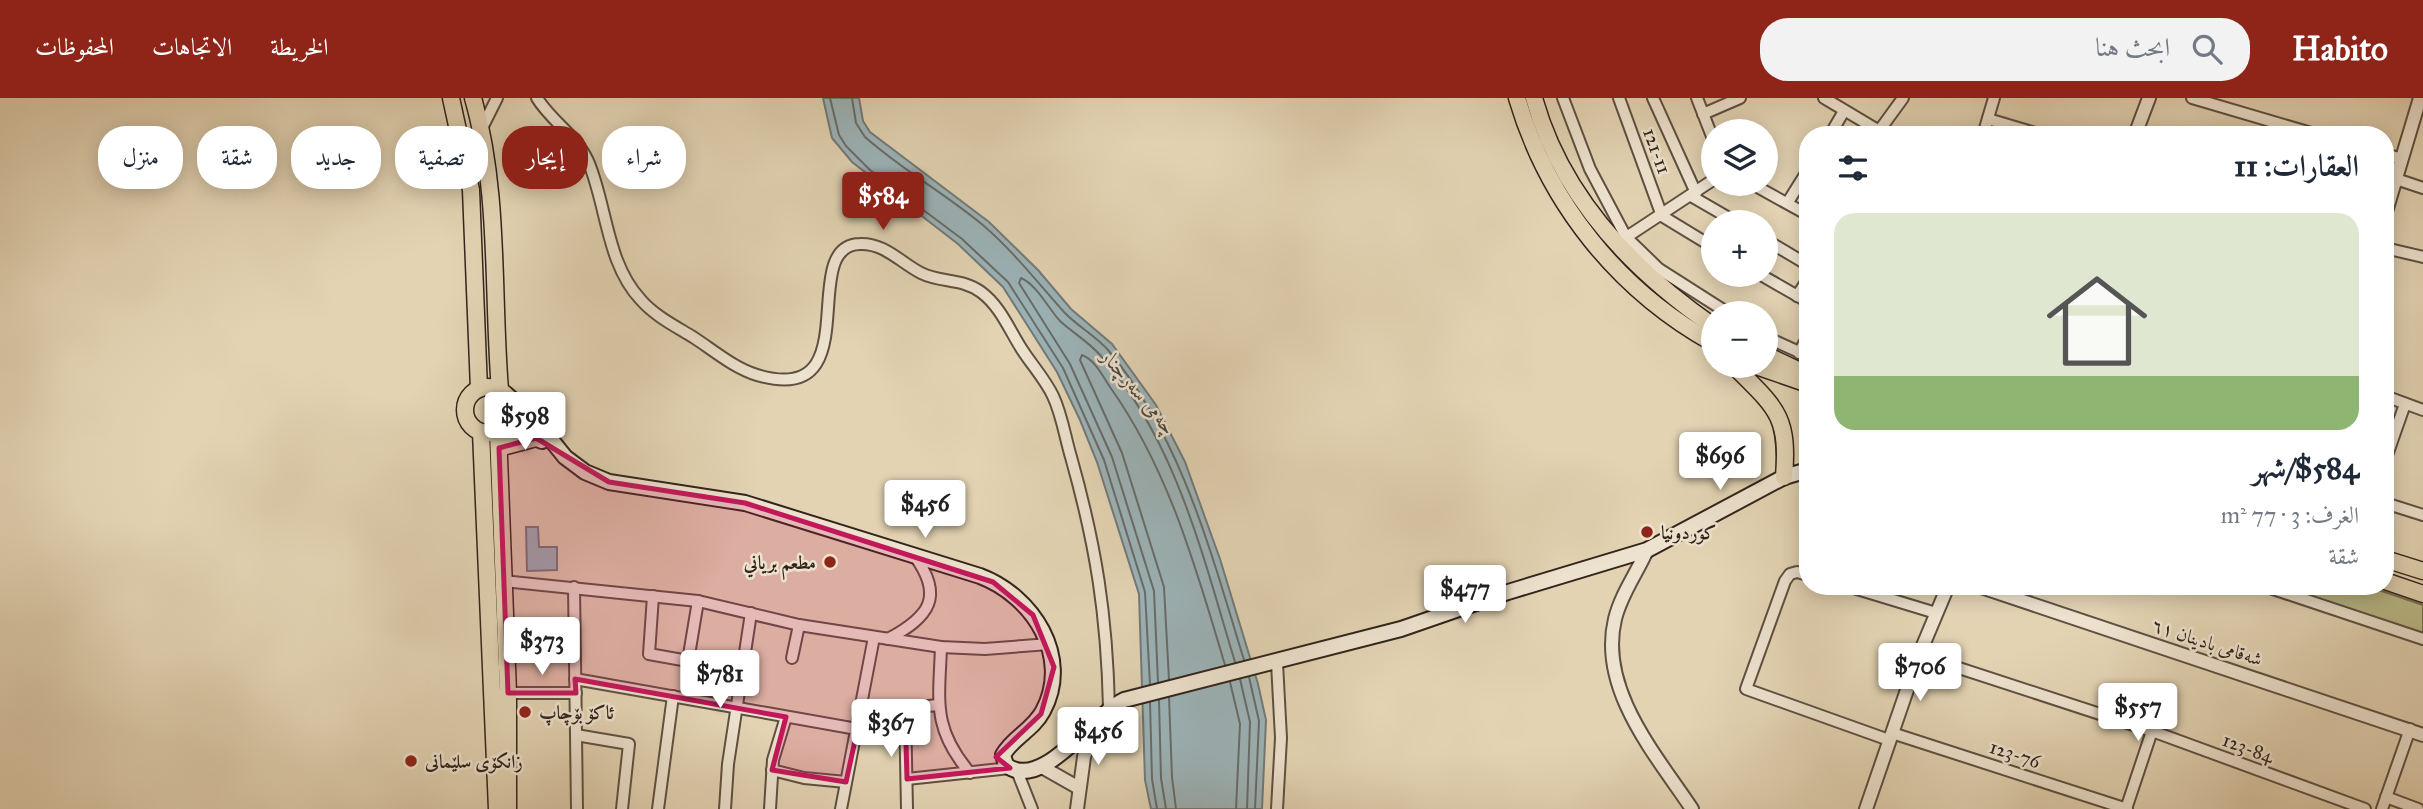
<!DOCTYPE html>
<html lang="ar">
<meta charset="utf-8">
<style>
:root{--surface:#fff;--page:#f2f2f3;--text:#1f2937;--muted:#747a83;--accent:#8f2418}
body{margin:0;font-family:"IM FELL Great Primer",Amiri,serif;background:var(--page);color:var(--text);direction:rtl;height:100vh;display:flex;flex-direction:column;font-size:26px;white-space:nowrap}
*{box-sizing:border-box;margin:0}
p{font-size:23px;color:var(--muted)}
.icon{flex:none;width:38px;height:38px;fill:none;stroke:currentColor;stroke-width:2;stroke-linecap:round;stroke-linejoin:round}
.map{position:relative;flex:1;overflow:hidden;direction:ltr}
.drawer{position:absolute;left:1799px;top:28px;width:595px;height:469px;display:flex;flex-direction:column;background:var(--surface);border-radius:28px;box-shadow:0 4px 18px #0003;direction:rtl}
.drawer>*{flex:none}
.banner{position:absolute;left:21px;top:28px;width:665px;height:63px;direction:rtl;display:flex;gap:14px}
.fabs{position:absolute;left:1701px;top:21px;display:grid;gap:14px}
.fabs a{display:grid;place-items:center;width:77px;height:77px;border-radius:50%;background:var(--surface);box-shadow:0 4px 18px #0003;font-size:35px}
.price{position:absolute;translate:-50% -60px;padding:0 16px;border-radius:7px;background:#fff;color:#222;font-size:23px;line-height:46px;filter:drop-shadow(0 2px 4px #0008)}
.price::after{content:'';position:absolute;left:50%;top:42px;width:21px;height:16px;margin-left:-10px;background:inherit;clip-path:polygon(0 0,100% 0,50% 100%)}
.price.selected{background:var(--accent);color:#fff}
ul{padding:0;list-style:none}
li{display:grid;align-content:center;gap:14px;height:371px;padding:0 35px}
li span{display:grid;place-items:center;height:217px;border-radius:21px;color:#555}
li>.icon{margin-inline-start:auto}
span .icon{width:126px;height:126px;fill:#fffc;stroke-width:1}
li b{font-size:30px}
h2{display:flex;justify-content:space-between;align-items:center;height:84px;padding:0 35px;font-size:30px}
.tag{padding:0 24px;border-radius:28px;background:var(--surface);box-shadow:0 4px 18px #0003;font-size:24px;line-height:63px}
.tag.selected{background:var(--accent);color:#fff}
header{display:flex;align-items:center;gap:42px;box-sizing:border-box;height:98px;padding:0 35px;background:var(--accent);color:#fff}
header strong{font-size:33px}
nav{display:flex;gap:38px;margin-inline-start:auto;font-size:24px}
.search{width:490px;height:63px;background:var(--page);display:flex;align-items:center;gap:18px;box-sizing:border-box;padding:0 24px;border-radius:28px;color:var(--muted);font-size:26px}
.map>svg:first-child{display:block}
.green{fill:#babb88;stroke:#767052;stroke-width:2}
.water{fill:#9cb4b9;stroke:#727a7a;stroke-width:2}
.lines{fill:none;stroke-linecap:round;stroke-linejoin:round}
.shore{stroke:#676c6a;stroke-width:2}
.minor-casing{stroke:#5e5042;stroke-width:14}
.tertiary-casing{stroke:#5e5042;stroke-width:16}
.secondary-casing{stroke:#32241c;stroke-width:18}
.primary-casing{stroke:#32241c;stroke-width:19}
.minor{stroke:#ede2ce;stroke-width:10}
.tertiary{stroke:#ede2ce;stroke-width:12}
.secondary{stroke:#ede2ce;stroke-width:14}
.primary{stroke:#e3d3b3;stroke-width:16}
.marked{fill:#c2185b;fill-opacity:0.2;stroke:#c2185b;stroke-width:5;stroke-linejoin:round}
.poi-dot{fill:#8f2418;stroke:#ede2ce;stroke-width:2.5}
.labels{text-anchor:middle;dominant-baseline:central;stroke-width:5;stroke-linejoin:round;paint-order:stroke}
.street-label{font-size:19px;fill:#32241c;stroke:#ede2ce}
.poi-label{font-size:19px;font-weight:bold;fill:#32241c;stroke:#ede2ce;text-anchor:start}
.water-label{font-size:21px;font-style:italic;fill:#4c4843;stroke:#ede2ce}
</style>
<header>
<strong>Habito</strong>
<div class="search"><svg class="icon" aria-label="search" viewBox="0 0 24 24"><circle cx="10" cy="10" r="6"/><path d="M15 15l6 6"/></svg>ابحث هنا</div>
<nav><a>الخريطة</a><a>الاتجاهات</a><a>المحفوظات</a></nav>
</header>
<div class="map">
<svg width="2423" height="711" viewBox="0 0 2423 711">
<rect width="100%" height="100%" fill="#e3d3b3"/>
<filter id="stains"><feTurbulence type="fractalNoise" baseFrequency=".00286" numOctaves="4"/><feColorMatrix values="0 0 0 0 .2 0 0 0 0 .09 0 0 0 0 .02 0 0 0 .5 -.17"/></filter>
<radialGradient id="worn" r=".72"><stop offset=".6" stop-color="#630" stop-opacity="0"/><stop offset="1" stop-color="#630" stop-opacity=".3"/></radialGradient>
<path class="green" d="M2275,488H2367L2423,507V535Z"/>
<g class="water">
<path d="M823,0H859L863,23L870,34L989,124L1038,172L1071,211L1112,246L1156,307L1185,364L1220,461L1258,586L1266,622L1262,711H1151L1145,682L1139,496L1097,364L1080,322L1057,274L1003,189L958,146L852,64L832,40Z"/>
<path d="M526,429H538L539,449H557V472L527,473Z"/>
</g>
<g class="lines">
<g class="shore">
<path d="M830,0L839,37L846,48L870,72L962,141L1008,184L1063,270L1104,362L1145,494L1150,586"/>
<path d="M852,0L856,25L865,39C902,72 946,96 984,128C1014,154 1038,185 1064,214C1077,228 1096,238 1108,252C1182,340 1211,455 1244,562"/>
<path d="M1249,579L1259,623L1255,711"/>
<path d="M1240,581L1250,624L1247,711"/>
<path d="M1169,582L1164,489L1122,355L1080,262L1082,257C1095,262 1102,277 1110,289C1169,372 1196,470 1225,567"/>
<path d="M1158,584L1154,493L1112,359L1070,266L1019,185L1021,180C1037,187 1048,210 1060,223C1073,235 1089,244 1101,258C1176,342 1203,459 1235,564"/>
<path d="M1230,584L1240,626L1236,711"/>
<path d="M1169,599L1172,679L1176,711"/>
<path d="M1159,602L1161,680L1166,711"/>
<path d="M1150,604L1152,681L1157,711"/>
</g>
<defs>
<g id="minor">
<path d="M537,0C551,23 577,38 588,63C607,107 606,165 641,202C655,218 675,228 693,239C713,252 734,270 757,277C871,311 795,147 860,146C885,145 901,165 921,175C941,185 962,180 981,194C1000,208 1009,231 1021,250C1031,266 1045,281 1053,298C1062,317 1065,339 1071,359C1096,448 1107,517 1109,610"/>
<path d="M1563,0L1590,71L1626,139L1659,171L1728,215"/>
<path d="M1619,0L1662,118L1713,149"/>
<path d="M1653,0L1696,95"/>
<path d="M1697,0L1713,41"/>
<path d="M1824,0L1886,37"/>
<path d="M2192,0L2318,37"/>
<path d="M1703,16L1740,0"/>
<path d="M1988,21L2042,37"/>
<path d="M482,30L497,0"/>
<path d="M1879,33L1903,0"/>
<path d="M1830,37L1844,13"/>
<path d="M1983,37L1994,0"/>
<path d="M2385,56L2402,61"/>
<path d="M2396,81L2423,90"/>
<path d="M1752,86L1808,117"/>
<path d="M1691,98L1736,124"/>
<path d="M1788,104L1808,72"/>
<path d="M1622,142L1713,82"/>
<path d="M1766,142L1808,167"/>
<path d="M2385,150L2423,159"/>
<path d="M1761,177L1808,204"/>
<path d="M1797,198L1808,181"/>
<path d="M1766,239L1808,258"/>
<path d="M1799,255L1808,238"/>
<path d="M2385,298L2423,312"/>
<path d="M2385,363L2405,306"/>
<path d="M2385,405L2423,417"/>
<path d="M1808,477L1797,474L1790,476L1785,483L1746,591L1889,642"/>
<path d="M504,483L698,503L799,527L941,549L985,551L1049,546"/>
<path d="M1847,488L1936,515"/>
<path d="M2264,488L2423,541"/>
<path d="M574,489L577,711"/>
<path d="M653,498L649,556L688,563L698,503"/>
<path d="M888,541C929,519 945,499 914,457"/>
<path d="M941,549C939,604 932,630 970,675"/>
<path d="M1919,557L2152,633L2365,711"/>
<path d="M792,560L799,527"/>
<path d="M575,581L857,631"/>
<path d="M508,595H576"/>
<path d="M905,610L907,711"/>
<path d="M861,615L938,607"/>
<path d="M1892,635L2127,711"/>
<path d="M576,637L629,646L622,711"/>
<path d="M772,672L804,680L846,684"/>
<path d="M1017,673L1032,711"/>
<path d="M907,681L1010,670"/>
<path d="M2386,699L2418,711"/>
<path d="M658,711L673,598"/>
<path d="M725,711L728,666L751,515"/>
<path d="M770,711L773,662L786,619"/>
<path d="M841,711L874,539"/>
<path d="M1277,711L1281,640L1277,565"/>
<path d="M2126,711L2152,633"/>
<path d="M2382,711L2410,631"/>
</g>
<g id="tertiary">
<path d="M2135,37L2149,0"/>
<path d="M2385,117L2420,0"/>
<path d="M1647,452C1637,475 1621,496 1615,521C1598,591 1656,657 1692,711"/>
<path d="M1978,488L2423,637"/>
<path d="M1042,669L1079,690"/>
<path d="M1077,711L1084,659L1096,623"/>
<path d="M1866,711L1919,557L1948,488"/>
</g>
<g id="secondary">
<path d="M506,296L536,323L565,359L585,374L609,384L745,405L980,478C1033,498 1072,559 1043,613C1033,632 1012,640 1003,657L1006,667C1042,695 1093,617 1124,602L1401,531L1508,494L1647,452L1784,379L1808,372"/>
<path d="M506,327L542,343"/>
</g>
<g id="primary">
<path d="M451,0L471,92L479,291"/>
<path d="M473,0C500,94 492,195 500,292"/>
<path d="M1517,0C1548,105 1618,192 1713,245"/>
<path d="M1534,0C1561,98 1632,172 1713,228"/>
<path d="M1766,257L1802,274"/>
<path d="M1734,268C1776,310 1789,317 1784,379"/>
<path d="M1756,268L1808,286"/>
<circle cx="488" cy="312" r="23"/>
<path d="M498,333L508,595V711"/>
<path d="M481,334L497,711"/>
<path d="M499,350L536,340"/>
<path d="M2385,461L2423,473"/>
<path d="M2385,483L2423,496"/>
</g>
</defs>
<use href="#minor" class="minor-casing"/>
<use href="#tertiary" class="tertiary-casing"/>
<use href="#secondary" class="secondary-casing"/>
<use href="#primary" class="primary-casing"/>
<use href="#minor" class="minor"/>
<use href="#tertiary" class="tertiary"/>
<use href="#secondary" class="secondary"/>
<use href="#primary" class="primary"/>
</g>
<path class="marked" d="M536,340L609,384L745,405L993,484L1033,517L1054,569L1041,616L996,659L1010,670L907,681L905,610L861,615L846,684L772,672L786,619L575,581L576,595H508L499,350Z"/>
<g class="poi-dot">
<circle cx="1647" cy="434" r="7"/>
<circle cx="830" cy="464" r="7"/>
<circle cx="525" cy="614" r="7"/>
<circle cx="411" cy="663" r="7"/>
</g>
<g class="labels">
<g class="street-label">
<text transform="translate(1657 53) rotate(70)">121-11</text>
<text transform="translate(2207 544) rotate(18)">شەقامی بادینان ٦١</text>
<text transform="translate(2248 650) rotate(20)">123-84</text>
<text transform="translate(2015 656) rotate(18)">123-76</text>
</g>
<g class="poi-label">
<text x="1661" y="434">كوردونيا</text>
<text x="816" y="464" text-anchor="end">مطعم برياني</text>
<text x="539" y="614">ئاکۆ بۆچاپ</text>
<text x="425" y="663">زانکۆی سلێمانی</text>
</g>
<g class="water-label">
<text transform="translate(1139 294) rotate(50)">چەمی سەرچنار</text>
</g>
</g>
<rect width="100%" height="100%" filter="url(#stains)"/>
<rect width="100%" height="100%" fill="url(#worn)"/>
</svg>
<div class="fabs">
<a><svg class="icon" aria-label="layers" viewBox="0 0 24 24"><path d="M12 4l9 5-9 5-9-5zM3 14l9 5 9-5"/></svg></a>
<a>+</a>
<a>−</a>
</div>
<b class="price selected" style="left:883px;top:134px">$584</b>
<b class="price" style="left:525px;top:354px">$598</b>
<b class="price" style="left:1720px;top:394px">$696</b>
<b class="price" style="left:925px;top:442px">$456</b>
<b class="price" style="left:1465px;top:527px">$477</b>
<b class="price" style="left:542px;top:579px">$373</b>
<b class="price" style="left:1920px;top:605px">$706</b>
<b class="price" style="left:720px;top:612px">$781</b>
<b class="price" style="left:2138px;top:645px">$557</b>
<b class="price" style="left:891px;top:661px">$367</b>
<b class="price" style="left:1098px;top:669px">$456</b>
<div class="banner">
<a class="tag">شراء</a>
<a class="tag selected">إيجار</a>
<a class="tag">تصفية</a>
<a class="tag">جديد</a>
<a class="tag">شقة</a>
<a class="tag">منزل</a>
</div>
<section class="drawer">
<h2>العقارات: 11<svg class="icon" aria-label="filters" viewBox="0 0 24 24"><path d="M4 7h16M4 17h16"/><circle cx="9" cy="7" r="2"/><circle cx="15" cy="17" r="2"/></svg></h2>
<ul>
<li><span style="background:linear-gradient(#dfe7d0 75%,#8fb573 0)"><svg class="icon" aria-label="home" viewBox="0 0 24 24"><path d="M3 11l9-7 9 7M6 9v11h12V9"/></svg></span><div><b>$584/شهر</b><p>الغرف: 3 · 77 m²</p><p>شقة</p></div></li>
</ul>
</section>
</div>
